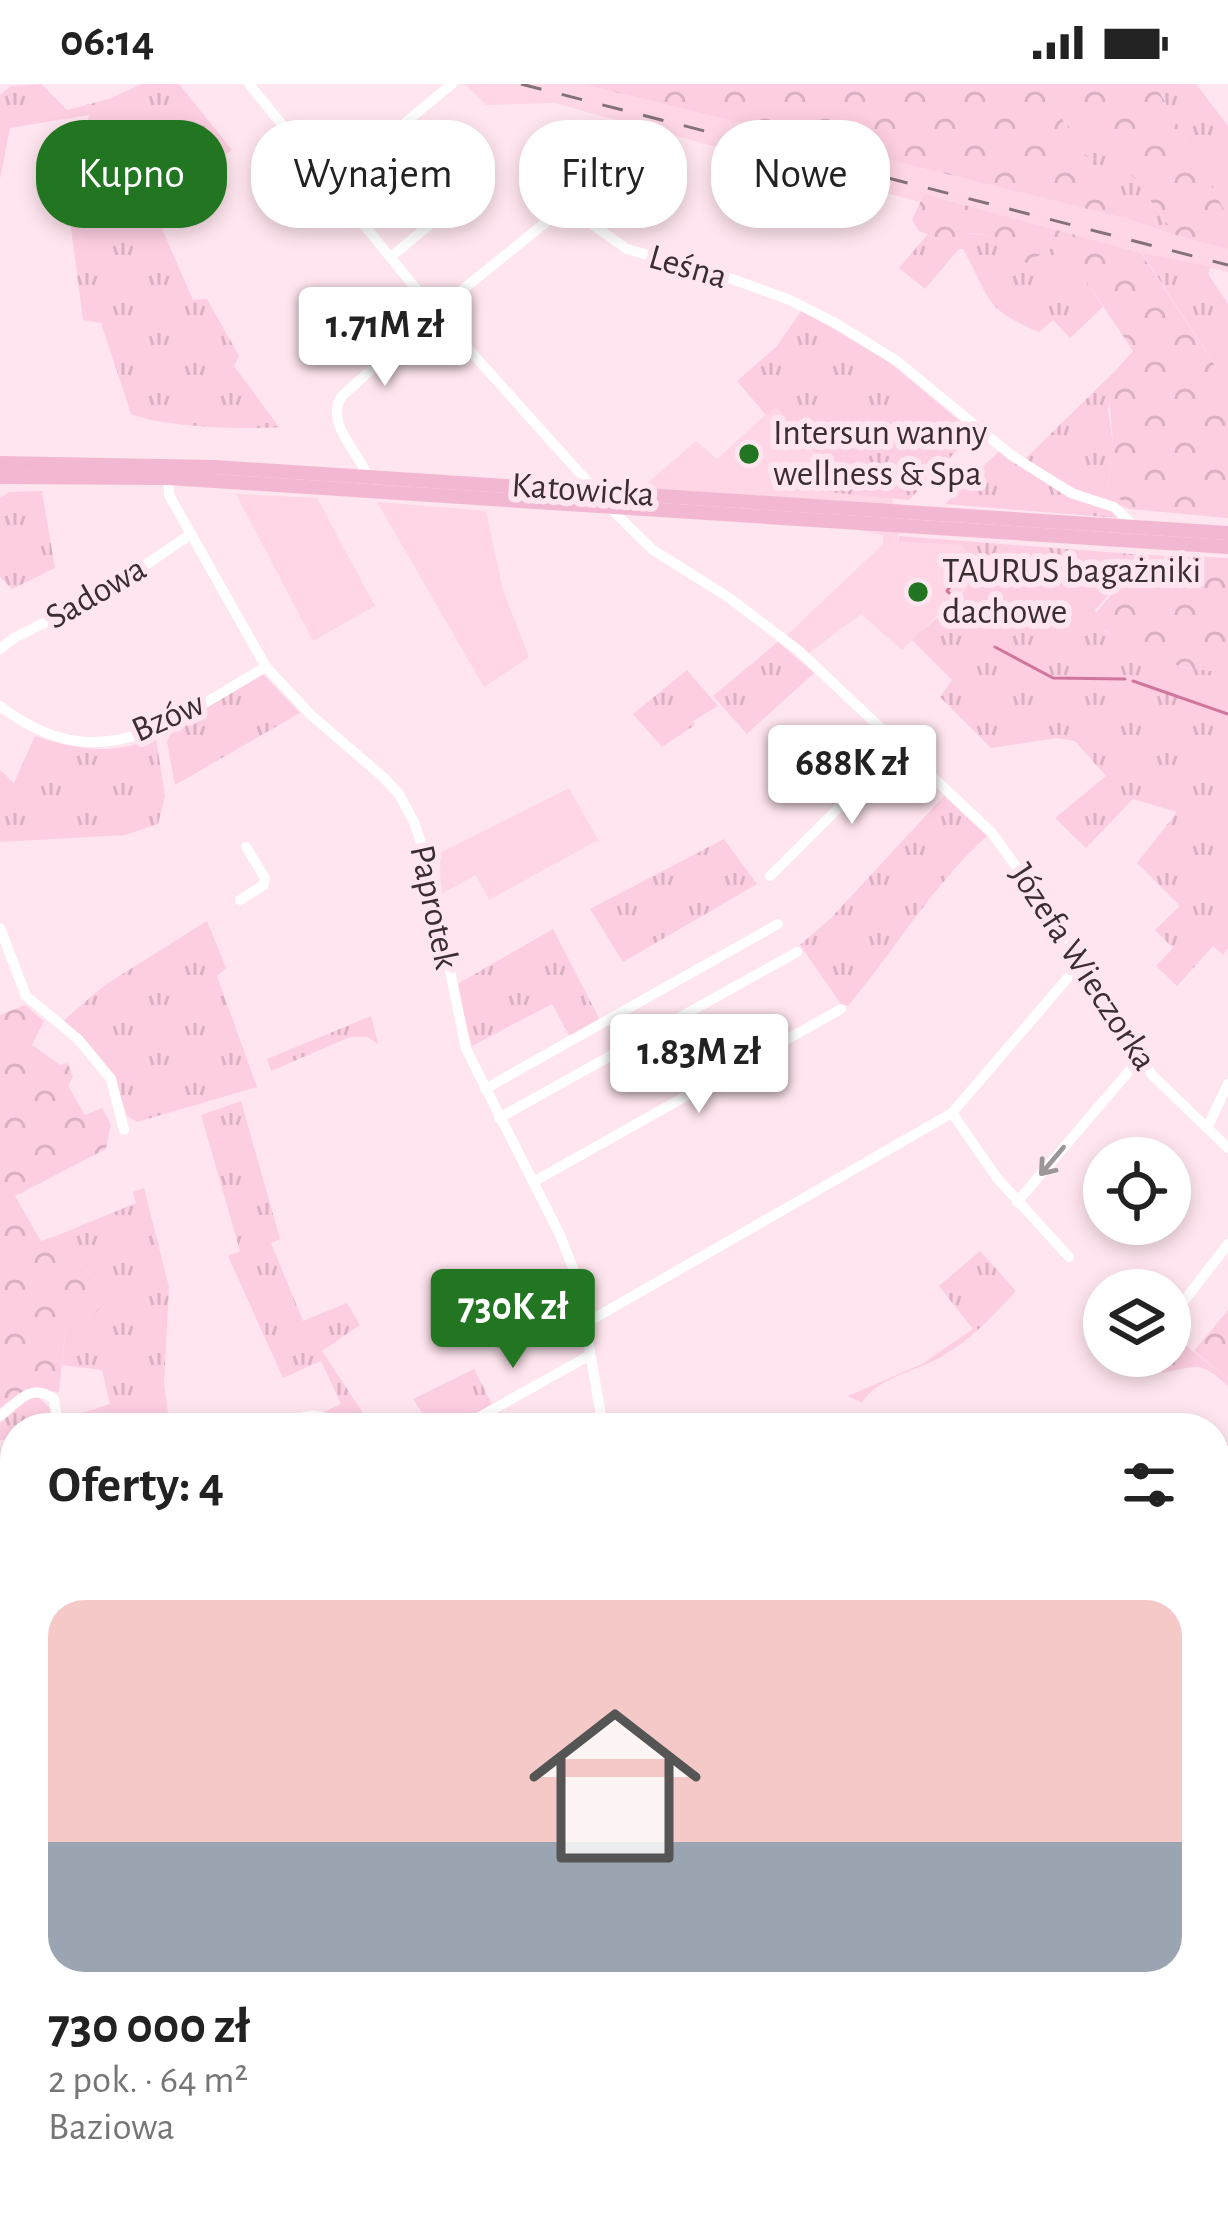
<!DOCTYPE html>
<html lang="pl">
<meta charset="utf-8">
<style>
:root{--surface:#fff;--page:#f6f6f6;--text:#222;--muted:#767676;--accent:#227621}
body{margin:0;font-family:"Alegreya Sans",sans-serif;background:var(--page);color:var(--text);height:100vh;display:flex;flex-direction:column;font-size:45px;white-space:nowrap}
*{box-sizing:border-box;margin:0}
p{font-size:39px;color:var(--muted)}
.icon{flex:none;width:66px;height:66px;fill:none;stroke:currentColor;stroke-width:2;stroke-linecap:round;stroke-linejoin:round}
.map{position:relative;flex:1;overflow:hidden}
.panel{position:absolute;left:0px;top:1329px;width:1230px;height:807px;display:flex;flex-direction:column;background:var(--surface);border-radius:48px 48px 0 0;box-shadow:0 6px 18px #0003}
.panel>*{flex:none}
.guide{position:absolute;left:36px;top:36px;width:1158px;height:108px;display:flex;gap:24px}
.controls{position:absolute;left:1083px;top:1053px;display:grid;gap:24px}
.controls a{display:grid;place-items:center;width:108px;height:108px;border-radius:50%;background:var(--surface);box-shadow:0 6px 18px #0003;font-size:60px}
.price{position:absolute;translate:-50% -102px;padding:0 27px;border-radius:12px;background:#fff;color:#222;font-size:39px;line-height:78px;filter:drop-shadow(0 3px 6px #0008)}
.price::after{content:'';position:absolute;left:50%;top:72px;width:36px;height:27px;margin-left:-18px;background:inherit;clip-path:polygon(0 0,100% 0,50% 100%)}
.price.current{background:var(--accent);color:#fff}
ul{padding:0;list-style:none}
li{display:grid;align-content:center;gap:24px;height:636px;padding:0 48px}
li span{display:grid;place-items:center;height:372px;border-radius:36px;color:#555}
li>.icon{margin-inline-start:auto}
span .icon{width:216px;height:216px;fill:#fffc;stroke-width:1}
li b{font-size:51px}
h2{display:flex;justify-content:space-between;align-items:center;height:144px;padding:0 48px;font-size:51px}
.tag{padding:0 42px;border-radius:48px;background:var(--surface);box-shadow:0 6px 18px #0003;font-size:42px;line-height:108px}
.tag.current{background:var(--accent);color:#fff}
.status{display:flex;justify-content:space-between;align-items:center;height:84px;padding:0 60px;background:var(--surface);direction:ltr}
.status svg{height:33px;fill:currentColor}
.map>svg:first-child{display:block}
.built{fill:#fed6e6}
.grass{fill:url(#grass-tufts)}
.forest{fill:url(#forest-crowns)}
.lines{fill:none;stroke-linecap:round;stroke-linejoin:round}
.stream{stroke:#d0769e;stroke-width:3}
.minor{stroke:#fff;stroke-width:10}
.major{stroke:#f2b8d1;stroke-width:14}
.rail{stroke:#837178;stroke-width:3;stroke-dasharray:21 21;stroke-linecap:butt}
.oneway{stroke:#9c9699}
.poi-dot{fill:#227621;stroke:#ffe5ef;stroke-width:4.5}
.labels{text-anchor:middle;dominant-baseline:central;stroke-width:12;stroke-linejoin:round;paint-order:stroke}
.street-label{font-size:36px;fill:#3a2e33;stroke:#ffe5ef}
.poi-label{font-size:36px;fill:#3a2e33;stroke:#ffe5ef;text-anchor:start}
</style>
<div class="status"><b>06:14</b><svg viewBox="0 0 49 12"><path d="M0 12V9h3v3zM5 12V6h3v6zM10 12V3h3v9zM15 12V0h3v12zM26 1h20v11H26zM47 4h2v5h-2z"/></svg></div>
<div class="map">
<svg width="1228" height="2134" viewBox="0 0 1228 2134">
<defs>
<pattern id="grass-tufts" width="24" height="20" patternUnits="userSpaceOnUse" patternTransform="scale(3)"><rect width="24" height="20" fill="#fdcee1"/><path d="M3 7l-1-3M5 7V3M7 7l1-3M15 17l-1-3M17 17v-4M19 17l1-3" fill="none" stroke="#dab1c2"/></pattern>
<pattern id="forest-crowns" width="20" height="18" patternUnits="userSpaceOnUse" patternTransform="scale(3)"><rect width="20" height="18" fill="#fdcee1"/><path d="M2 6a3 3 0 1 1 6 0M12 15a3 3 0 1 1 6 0" fill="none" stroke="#dab1c2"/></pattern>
</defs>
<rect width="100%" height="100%" fill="#ffe5ef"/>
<g class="built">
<path d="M465,0H583L1128,135L1228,165V188L1141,169L924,110L920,118L554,19L486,21Z"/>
<path d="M775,322L824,379L818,407L892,413L899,458L961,461L976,477V490L966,503L902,566L861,530L809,569L786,552L883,460V451L644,402L696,357L717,375Z"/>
<path d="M236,410L317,414L375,522L313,557Z"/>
<path d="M377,418L486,427L503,506L529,573L484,603Z"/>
<path d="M569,704L598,756L489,816L476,791L441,810L440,769Z"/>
</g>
<g class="grass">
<path d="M41,0L67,26L109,15L142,0H179L232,66L150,117L193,216L207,215L239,272L234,282L279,343C244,346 163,343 131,330L101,239L83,236L69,129L89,31L10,44L0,95V11L11,2Z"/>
<path d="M1039,0H1075L1084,28L1176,151L1128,135Z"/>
<path d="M1155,0H1196L1228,42V133Z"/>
<path d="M959,149C986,150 998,151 1013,176L1027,179L1051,164L1083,192L1103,223L1070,254L1053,236L1039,248C982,224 991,215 963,165H959L925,205L899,184L927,151L943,156Z"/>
<path d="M1142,169L1211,183L1208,190L1228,220V301Z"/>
<path d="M802,226L890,279L974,349L909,416L817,407L824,379L776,323L767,332L737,297L776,263Z"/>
<path d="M1115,287L1108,326L1113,360L1108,402L1130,425L1078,406L1025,375Z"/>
<path d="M999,367L1111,426L1117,434L945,420Z"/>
<path d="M42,407L55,484L12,505L0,493V414L9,408Z"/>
<path d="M899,452L1144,471L1095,526L1105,547L1152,572L1184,584L1218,587L1228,592V864L1223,871L1213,862L1177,902L1156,882L1173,864L1155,846L1180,822L1137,779L1177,728L1133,715L1086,764L1055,734L1106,692L1075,657L1057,654L991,664L940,613L952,596L912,556C933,535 976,508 976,477L961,461L899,458Z"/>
<path d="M778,558L814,589L747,650L713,612Z"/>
<path d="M687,586L718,622L693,637L695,641L662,663L633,630Z"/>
<path d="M262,589L300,629L175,701L167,658L173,642Z"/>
<path d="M35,652C80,667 110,671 156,654L165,712L158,740L125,751L0,758V686L14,699Z"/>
<path d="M944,712L987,752C933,800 895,866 848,922L841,920L800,861L831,834Z"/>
<path d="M724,755L757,800L623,878L590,825Z"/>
<path d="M207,837L226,884L217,892L257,1003L137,1038L127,1032L114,991L64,936L105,901Z"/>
<path d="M553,845L600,936L570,953L552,920L472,962L456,901Z"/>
<path d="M371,932L378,960L368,953H350L271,987L267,975Z"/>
<path d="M241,1017L280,1155L271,1159L303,1237L347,1219L360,1241L322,1267L373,1344H349L323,1328L341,1320L321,1277L283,1294L228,1172L240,1167L201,1031Z"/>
<path d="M144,1104L169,1203L164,1299L170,1344H65L64,1335L110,1320L102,1286L62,1281L66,1239L77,1230L92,1232L97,1198L56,1152L136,1119L133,1108Z"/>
<path d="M980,1167L1016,1207C994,1231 973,1254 944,1271C919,1287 877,1293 862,1319L848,1312L922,1280L973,1245L939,1202Z"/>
<path d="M1170,1249L1228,1295V1302C1198,1275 1198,1283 1162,1289L1155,1272H1170Z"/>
<path d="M474,1285L492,1320L450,1344H432L413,1315Z"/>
<path d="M38,1313L51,1325L52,1344H15V1356H0V1339L29,1314Z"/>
<path d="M1228,1359V1368L1216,1385L1228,1398V1652L1215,1664V1377Z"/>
<path d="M1215,1691L1228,1712V2134H1142L1123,2121H1215Z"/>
</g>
<g class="forest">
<path d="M583,0H1039L1128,135Z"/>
<path d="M1075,0H1155L1228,133V165L1176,151L1084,28Z"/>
<path d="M924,110L1141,169L1228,301V434L1130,425L1108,403L1113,360L1109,312L1115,287L1133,267L1083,192L1051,164L1027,179L1013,176C996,148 972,143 943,157L919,147L912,136Z"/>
<path d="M1144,471L1228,474V592C1212,584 1196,587 1179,582C1149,573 1114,555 1091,535Z"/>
<path d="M25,921L44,937L32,961L60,981L68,979L73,993L68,1002L85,1031L102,1024L111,1040L106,1065L15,1112L41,1157L56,1152L97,1198L105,1219L92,1232L77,1230L66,1239L59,1308L26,1305L0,1324V931Z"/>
<path d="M1228,1226V1295L1194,1267Z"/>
<path d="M0,1908L15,1917V2014L0,2030Z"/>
<path d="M297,2121H563L572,2134H321Z"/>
</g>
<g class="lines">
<g class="stream">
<path d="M955,474L964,476L965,482L947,507L986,543"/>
<path d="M995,563L1053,594L1125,595"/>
<path d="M1133,597L1228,630"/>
<path d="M1215,1864L1228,1880"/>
<path d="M0,1935L15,1945"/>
<path d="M1215,2102L1228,2106"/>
</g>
<g class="minor">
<path d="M249,0L435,228L596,407"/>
<path d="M332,99L452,0"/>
<path d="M392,172L488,92"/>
<path d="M368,392C357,367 324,337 342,312L435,228L566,122L627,165L732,195L790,216L837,240L897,277L1011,371L1071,409L1114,423L1135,443"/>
<path d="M168,394L169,411L266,583L311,631L383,693L399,710L414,738L428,779L466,965L560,1151L578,1197L603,1344"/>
<path d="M610,424L653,466L728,513L798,566L992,749L1083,876L1152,991L1228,1064"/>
<path d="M0,565L14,554L104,509L191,450"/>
<path d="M0,622C101,700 174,635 266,583"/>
<path d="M770,792L902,661"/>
<path d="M240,816L264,801L265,794L246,763"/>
<path d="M0,844L26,912L78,955L111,995L124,1046"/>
<path d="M485,1005L778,840"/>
<path d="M952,1029L997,1094L1069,1173"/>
<path d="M499,1034L797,868"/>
<path d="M1207,1044L1228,1000"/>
<path d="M533,1098L841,925"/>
<path d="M1017,1118L1142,972"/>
<path d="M1170,1235L1228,1160"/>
<path d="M586,1239L952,1029L1083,876"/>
<path d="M0,1332C18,1318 31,1298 54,1315L58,1344"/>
<path d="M284,1344C306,1327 321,1328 344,1344"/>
<path d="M460,1344L590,1271"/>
<path d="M0,1534L15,1532"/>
<path d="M826,2121L844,2134"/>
<path d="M246,2134L251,2121"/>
</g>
<g class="major">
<path d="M0,379L215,383L1228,449"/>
<path d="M0,393L168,394L1228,463"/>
</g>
<path class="rail" d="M521,0L1228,181"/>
</g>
<defs><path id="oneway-shaft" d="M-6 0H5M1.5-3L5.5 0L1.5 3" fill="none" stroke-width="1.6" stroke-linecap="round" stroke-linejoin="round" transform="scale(3)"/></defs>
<use class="oneway" href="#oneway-shaft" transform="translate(1052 1077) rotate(130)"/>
<g class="poi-dot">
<circle cx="749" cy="370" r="12"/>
<circle cx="918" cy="508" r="12"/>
</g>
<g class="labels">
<g class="street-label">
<text transform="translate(688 183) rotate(16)">Leśna</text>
<text transform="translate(583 406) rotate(4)">Katowicka</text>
<text transform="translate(96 509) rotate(-30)">Sadowa</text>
<text transform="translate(168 633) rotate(-24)">Bzów</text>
<text transform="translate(434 823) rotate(78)">Paprotek</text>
<text transform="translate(1083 883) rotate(57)">Józefa Wieczorka</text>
</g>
<g class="poi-label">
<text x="773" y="349">Intersun wanny<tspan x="773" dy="41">wellness &amp; Spa</tspan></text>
<text x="942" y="487">TAURUS bagażniki<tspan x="942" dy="41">dachowe</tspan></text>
</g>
</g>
</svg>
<div class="controls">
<a><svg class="icon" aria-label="locate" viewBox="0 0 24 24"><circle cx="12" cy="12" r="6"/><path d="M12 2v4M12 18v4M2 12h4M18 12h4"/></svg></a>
<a><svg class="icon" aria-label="layers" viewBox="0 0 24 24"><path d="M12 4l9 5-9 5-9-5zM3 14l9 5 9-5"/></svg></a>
</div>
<b class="price" style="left:385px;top:305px">1.71M zł</b>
<b class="price" style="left:852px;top:743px">688K zł</b>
<b class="price" style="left:699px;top:1032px">1.83M zł</b>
<b class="price current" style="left:513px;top:1287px">730K zł</b>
<div class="guide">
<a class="tag current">Kupno</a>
<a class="tag">Wynajem</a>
<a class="tag">Filtry</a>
<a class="tag">Nowe</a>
</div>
<section class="panel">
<h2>Oferty: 4<svg class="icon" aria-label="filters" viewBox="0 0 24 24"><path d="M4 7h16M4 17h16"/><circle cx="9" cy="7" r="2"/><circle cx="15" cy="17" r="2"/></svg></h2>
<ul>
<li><span style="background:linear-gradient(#f6c9c9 65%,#9aa5b1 0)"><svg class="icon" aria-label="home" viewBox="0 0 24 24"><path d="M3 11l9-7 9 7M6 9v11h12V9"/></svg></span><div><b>730 000 zł</b><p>2 pok. · 64 m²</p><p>Baziowa</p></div></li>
</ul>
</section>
</div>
